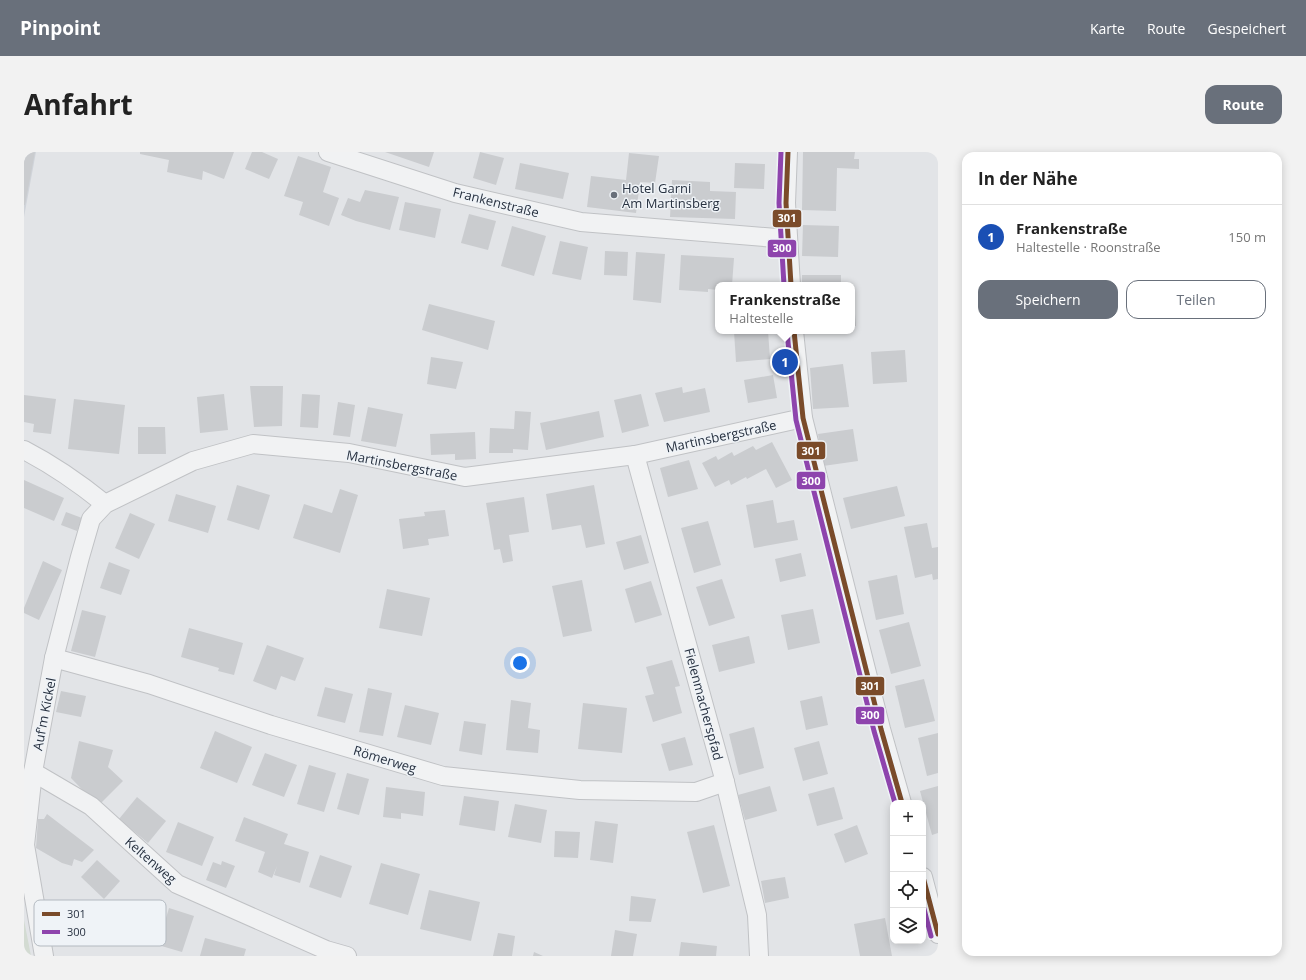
<!DOCTYPE html>
<html lang="de">
<head>
<meta charset="utf-8">
<style>
	body { margin:0; font-family:"Open Sans",sans-serif; background:#f2f2f2; color:#222 }
	.controls { position:absolute; right:12px; bottom:12px; display:grid; overflow:hidden; border-radius:8px; box-shadow:0 2px 10px #0003 }
	.controls button { width:36px; height:36px; display:grid; place-items:center; padding:0; border:0; border-bottom:1px solid #e0e0e0; background:#fff; color:#222; font:20px sans-serif }
	.you { position:absolute; left:496px; top:511px; width:14px; height:14px; margin:-10px; border:3px solid #fff; border-radius:50%; background:#1a73e8; box-shadow:0 0 0 6px #1a73e833 }
	.badge { display:grid; place-items:center; width:26px; height:26px; border-radius:50%; background:#69707b; color:#fff; font-size:13px; font-weight:700 }
	.pin { position:absolute; translate:-50% -50%; border:2px solid #fff; box-shadow:0 1px 4px #0006 }
	.popup { position:absolute; left:691px; top:130px; width:140px; height:52px; box-sizing:border-box; display:grid; place-content:center; border-radius:8px; background:#fff; filter:drop-shadow(0 1px 3px #0005); font-size:13px; white-space:nowrap; color:#767676 }
	.popup b { font-size:15px; color:#222 }
	.popup::after { content:''; position:absolute; left:50%; top:100%; margin-left:-8px; border:8px solid transparent; border-top-color:#fff }
	.list { margin:0; padding:0; list-style:none }
	h2 { display:flex; justify-content:space-between; align-items:center; height:52px; margin:0; padding:0 16px; font-size:17px }
	h2 small { font-size:13px; font-weight:400; color:#767676 }
	.list li { display:grid; grid-template-columns:26px 1fr auto; gap:12px; align-items:center; box-sizing:border-box; height:64px; padding:0 16px; border-top:1px solid #e0e0e0 }
	.list b { display:block; font-size:15px; white-space:nowrap }
	.list p { margin:0; font-size:13px; white-space:nowrap; color:#767676 }
	.list em { font-size:13px; font-style:normal; color:#767676 }
	.actions { display:flex; gap:8px; padding:12px 16px }
	.actions a { flex:1; padding:9px 0; border:1px solid #69707b; border-radius:12px; text-align:center; font-size:14px; color:#69707b }
	.actions .main { background:#69707b; color:#fff }
	.icon { flex:none; width:22px; height:22px; fill:none; stroke:currentColor; stroke-width:2; stroke-linecap:round; stroke-linejoin:round }
	.map { position:relative; flex:none; width:914px; height:804px; overflow:hidden; border-radius:12px }
	header { display:flex; align-items:center; gap:24px; box-sizing:border-box; height:56px; padding:0 20px; background:#69707b; color:#fff }
	header strong { font-size:19px }
	nav { display:flex; gap:22px; margin-inline-start:auto; font-size:14px }
	.intro { display:flex; align-items:center; justify-content:space-between; box-sizing:border-box; height:96px; padding:0 24px }
	h1 { margin:0; font-size:28px }
	.button { padding:10px 18px; border-radius:12px; background:#69707b; color:#fff; font-size:14px; font-weight:700 }
	main { display:flex; gap:24px; padding:0 24px }
	aside { flex:1; background:#fff; border-radius:12px; box-shadow:0 2px 10px #0003 }
	.map>svg:first-child { display:block }
	.built { fill:#d0d4da }
	.green { fill:#d3dbd2 }
	.building { fill:#cacccf }
	.lines { fill:none; stroke-linecap:round; stroke-linejoin:round }
	.street-casing { stroke:#c0c2c5; stroke-width:20 }
	.street { stroke:#f1f2f3; stroke-width:18 }
	.bus-1-casing { stroke:#eff3f7; stroke-width:8 }
	.bus-2-casing { stroke:#eff3f7; stroke-width:8 }
	.bus-1 { stroke:#7a4b2a; stroke-width:5 }
	.bus-2 { stroke:#8e44ad; stroke-width:5 }
	.poi-dot { fill:#69707b; stroke:#eff3f7; stroke-width:1.5 }
	.labels { text-anchor:middle; stroke-width:3; stroke-linejoin:round; paint-order:stroke }
	.poi-label { font-size:13px; fill:#283241; stroke:#eff3f7; text-anchor:start }
	.street-label { font-size:13px; fill:#283241; stroke:#eff3f7 }
	.key { fill:#eff3f7; stroke:#b3b9c0; stroke-width:1 }
	.key-label { font-size:11px; fill:#283241 }
	.line-badge { stroke:#eff3f7; stroke-width:1.5 }
	.badge-label { font-size:11px; text-anchor:middle; font-weight:bold; fill:#fff }
</style>
</head>
<body>
<header>
<strong>Pinpoint</strong>
<nav><a>Karte</a><a>Route</a><a>Gespeichert</a></nav>
</header>
<div class="intro"><h1>Anfahrt</h1><a class="button">Route</a></div>
<main>
<div class="map">
<svg width="914" height="804" viewBox="0 0 914 804">
	<rect width="100%" height="100%" fill="#e2e4e7"/>
	<!-- built -->
	<polygon class="built" points="0,0 12,0 0,65"/>
	<!-- green -->
	<polygon class="green" points="0,768 7,804 0,804"/>
	<!-- building -->
	<g class="building">
		<polygon points="0,0 11,0 1,53 0,53"/>
		<polygon points="116,0 210,0 200,27 179,19 178,28 143,20 145,8 116,2"/>
		<polygon points="228,0 238,0 254,7 245,27 221,17"/>
		<polygon points="361,0 410,0 405,15"/>
		<polygon points="456,0 480,6 472,33 449,26"/>
		<polygon points="779,0 831,0 830,7 835,7 835,17 813,16 812,59 778,58"/>
		<polygon points="605,1 635,4 631,31 616,30 612,61 563,55 567,24 602,28"/>
		<polygon points="274,4 307,15 299,40 315,46 305,74 275,63 279,50 260,44"/>
		<polygon points="496,11 545,21 539,47 491,37"/>
		<polygon points="711,11 741,12 740,37 710,36"/>
		<polygon points="648,28 686,30 686,39 712,40 711,67 646,65"/>
		<polygon points="341,38 375,45 366,78 332,69 317,63 324,46 336,50"/>
		<polygon points="381,50 417,57 411,86 375,78"/>
		<polygon points="445,62 472,69 464,98 437,91"/>
		<polygon points="779,73 815,74 814,105 778,104"/>
		<polygon points="488,74 522,84 510,124 477,114"/>
		<polygon points="536,89 564,95 557,128 528,122"/>
		<polygon points="581,99 604,100 603,124 580,123"/>
		<polygon points="612,100 641,102 637,151 609,148"/>
		<polygon points="657,103 710,106 708,133 694,133 694,138 684,137 684,140 655,138"/>
		<rect x="778" y="123" width="39" height="10"/>
		<polygon points="828,150 830,150 832,174 828,174"/>
		<polygon points="405,152 471,169 464,198 398,178"/>
		<polygon points="710,179 744,179 746,207 712,210"/>
		<polygon points="881,198 883,230 849,232 847,200"/>
		<polygon points="407,205 439,210 432,237 403,232"/>
		<polygon points="819,212 825,255 789,257 786,216"/>
		<polygon points="749,223 753,246 724,251 720,228"/>
		<polygon points="226,234 259,234 258,274 230,275"/>
		<polygon points="658,235 659,241 681,236 686,260 640,270 631,241"/>
		<polygon points="200,242 204,278 176,281 173,245"/>
		<polygon points="278,242 296,243 294,276 276,275"/>
		<polygon points="617,242 625,274 598,281 590,248"/>
		<polygon points="0,243 32,247 27,282 9,280 10,272 0,270"/>
		<polygon points="50,247 101,253 95,302 44,297"/>
		<polygon points="314,250 331,253 326,285 309,283"/>
		<polygon points="344,255 379,262 372,295 337,289"/>
		<polygon points="491,259 507,260 504,298 489,297 489,301 465,301 466,276 490,277"/>
		<polygon points="575,259 580,285 522,298 516,271"/>
		<polygon points="114,275 141,275 142,302 114,302"/>
		<polygon points="829,277 834,309 799,314 794,282"/>
		<polygon points="451,280 452,307 431,308 431,302 407,303 406,282"/>
		<polygon points="748,290 768,328 752,336 742,317 723,327 722,325 707,333 705,328 691,335 678,311 692,304 694,308 708,300 710,304 729,294 732,298"/>
		<polygon points="665,308 674,337 644,345 636,316"/>
		<polygon points="0,328 40,346 30,369 0,356"/>
		<polygon points="213,333 246,343 235,378 203,368"/>
		<polygon points="570,333 581,392 562,396 557,373 528,378 522,342"/>
		<polygon points="873,334 881,364 827,377 819,346"/>
		<polygon points="316,337 334,343 316,401 269,386 280,352 308,361"/>
		<polygon points="152,342 192,354 184,381 144,369"/>
		<polygon points="500,345 505,380 485,383 489,409 479,411 476,397 470,398 462,351"/>
		<polygon points="749,348 753,371 770,368 774,388 730,396 722,353"/>
		<polygon points="421,358 425,384 404,387 405,393 379,397 375,367 401,364 400,360"/>
		<polygon points="42,360 58,366 53,379 37,373"/>
		<polygon points="106,361 131,372 115,407 91,396"/>
		<polygon points="684,369 697,413 670,421 657,376"/>
		<polygon points="903,371 908,396 914,395 914,427 909,428 908,422 891,426 880,375"/>
		<polygon points="617,383 625,411 600,418 592,390"/>
		<polygon points="777,401 782,424 756,430 751,407"/>
		<polygon points="19,409 38,418 15,468 0,461 0,456"/>
		<polygon points="85,410 106,418 97,443 76,436"/>
		<polygon points="873,423 880,462 852,468 844,429"/>
		<polygon points="698,427 711,466 685,474 672,435"/>
		<polygon points="558,428 568,479 539,485 528,434"/>
		<polygon points="627,429 638,463 611,471 601,437"/>
		<polygon points="363,437 406,446 398,484 355,476"/>
		<polygon points="789,457 796,491 764,498 757,463"/>
		<polygon points="58,458 82,464 71,505 47,499"/>
		<polygon points="885,470 897,514 867,522 855,478"/>
		<polygon points="165,476 219,491 210,523 194,519 195,516 157,505"/>
		<polygon points="725,484 731,511 695,520 688,493"/>
		<polygon points="243,493 280,506 271,529 257,524 252,538 229,529"/>
		<polygon points="648,508 656,534 651,535 658,561 629,570 621,544 630,542 622,515"/>
		<polygon points="900,527 911,569 881,576 871,534"/>
		<polygon points="301,535 329,542 321,571 293,564"/>
		<polygon points="344,536 368,541 359,584 335,580"/>
		<polygon points="37,539 62,544 57,565 32,560"/>
		<polygon points="798,544 804,573 782,578 776,549"/>
		<polygon points="487,548 507,551 504,576 516,578 514,601 482,598"/>
		<polygon points="559,551 603,556 598,601 554,597"/>
		<polygon points="381,553 415,561 407,593 373,585"/>
		<polygon points="440,569 462,572 458,603 435,599"/>
		<polygon points="730,575 740,616 715,623 705,582"/>
		<polygon points="191,579 228,595 213,631 176,616"/>
		<polygon points="914,581 914,621 903,624 894,586"/>
		<polygon points="661,585 669,613 645,619 637,592"/>
		<polygon points="55,589 89,598 84,615 99,629 74,654 47,626"/>
		<polygon points="795,589 804,622 779,629 770,596"/>
		<polygon points="241,601 273,613 260,645 228,633"/>
		<polygon points="285,613 312,621 300,660 273,652"/>
		<polygon points="323,621 345,627 335,663 313,657"/>
		<polygon points="746,634 753,659 721,668 714,643"/>
		<polygon points="914,634 914,681 908,683 896,639"/>
		<polygon points="362,635 401,640 399,664 377,661 377,667 359,665"/>
		<polygon points="810,635 819,667 793,674 784,642"/>
		<polygon points="440,644 475,649 471,679 435,673"/>
		<polygon points="113,645 142,669 124,691 95,667"/>
		<polygon points="491,652 523,658 517,691 484,685"/>
		<polygon points="23,662 70,698 58,710 50,707 48,714 38,711 12,696 14,667 20,667"/>
		<polygon points="220,665 264,682 260,692 285,700 276,731 250,723 253,714 248,726 234,720 241,700 211,689"/>
		<polygon points="571,669 594,672 589,711 566,708"/>
		<polygon points="154,670 190,685 178,714 142,700"/>
		<polygon points="690,673 706,734 679,741 663,680"/>
		<polygon points="833,673 844,702 821,711 810,682"/>
		<polygon points="531,679 556,680 554,706 530,705"/>
		<polygon points="296,703 328,714 317,746 285,735"/>
		<polygon points="73,708 96,729 80,747 57,725"/>
		<polygon points="198,709 211,714 202,736 182,728 189,710 197,713"/>
		<polygon points="357,711 396,722 384,763 345,752"/>
		<polygon points="761,725 765,746 741,751 737,729"/>
		<polygon points="405,738 456,750 447,789 396,777"/>
		<polygon points="607,744 632,747 627,770 605,769"/>
		<polygon points="145,756 170,764 158,800 134,793"/>
		<polygon points="861,766 868,804 836,804 830,772"/>
		<polygon points="591,778 613,782 609,804 587,804"/>
		<polygon points="474,781 491,784 488,804 469,804"/>
		<polygon points="181,786 222,797 220,804 176,804"/>
		<polygon points="657,790 693,794 692,804 655,804"/>
		<polygon points="510,800 519,804 509,804"/>
	</g>
	<g class="lines">
		<!-- street casing -->
		<g class="street-casing">
			<g id="street">
				<polyline points="304,0 431,41 557,70 764,87"/>
				<polyline points="764,0 762,51 767,133"/>
				<polyline points="770,179 779,266 857,577 878,651"/>
				<path d="M0,298C29,313 55,331 81,352"/>
				<polyline points="611,303 701,630 733,763 735,804"/>
				<polyline points="30,506 125,532 247,573 419,624 556,638 672,640 701,630"/>
				<polyline points="9,620 67,654 153,732 302,798 323,804"/>
				<polyline points="899,725 914,782"/>
				<polyline points="20,804 1,693 9,620 30,506 56,405 67,367 81,352 169,309 229,292 325,301 441,325 611,303 779,266"/>
			</g>
		</g>
		<!-- street -->
		<use href="#street" class="street"/>
		<!-- bus-1 casing -->
		<g class="bus-1-casing">
			<g id="bus-1">
				<polyline points="764,0 762,51 767,133"/>
				<polyline points="770,179 779,266 857,577 878,651"/>
				<polyline points="899,725 914,782"/>
			</g>
		</g>
		<!-- bus-2 casing -->
		<g class="bus-2-casing">
			<g id="bus-2">
				<polyline points="757,0 755,51 760,133"/>
				<polyline points="763,180 772,268 850,579 871,651"/>
				<polyline points="899,753 907,784"/>
			</g>
		</g>
		<!-- bus-1 -->
		<use href="#bus-1" class="bus-1"/>
		<!-- bus-2 -->
		<use href="#bus-2" class="bus-2"/>
	</g>
	<!-- markers -->
	<circle class="poi-dot" cx="590" cy="43" r="4"/>
	<g class="labels">
		<!-- poi labels -->
		<g class="poi-label">
			<text x="598" y="41">Hotel Garni<tspan x="598" dy="15">Am Martinsberg</tspan></text>
		</g>
		<!-- street labels -->
		<g class="street-label">
			<text transform="translate(472 50) rotate(14)" y="5">Frankenstraße</text>
			<text transform="translate(697 284) rotate(-12)" y="5">Martinsbergstraße</text>
			<text transform="translate(378 313) rotate(11)" y="5">Martinsbergstraße</text>
			<text transform="translate(680 552) rotate(75)" y="5">Fielenmacherspfad</text>
			<text transform="translate(20 562) rotate(-79)" y="5">Auf'm Kickel</text>
			<text transform="translate(361 607) rotate(17)" y="5">Römerweg</text>
			<text transform="translate(127 708) rotate(41)" y="5">Keltenweg</text>
		</g>
	</g>
	<!-- legend -->
	<rect x="10" y="748" width="132" height="46" rx="6" class="key"/>
	<rect x="18" y="760" width="18" height="4" fill="#7a4b2a"/>
	<rect x="18" y="778" width="18" height="4" fill="#8e44ad"/>
	<g class="key-label">
		<text x="43" y="766">301</text>
		<text x="43" y="784">300</text>
	</g>
	<g class="line-badge">
		<rect x="748" y="57" width="30" height="19" rx="4" fill="#7a4b2a"/>
		<rect x="743" y="87" width="30" height="19" rx="4" fill="#8e44ad"/>
		<rect x="772" y="289" width="30" height="19" rx="4" fill="#7a4b2a"/>
		<rect x="772" y="319" width="30" height="19" rx="4" fill="#8e44ad"/>
		<rect x="831" y="524" width="30" height="20" rx="4" fill="#7a4b2a"/>
		<rect x="831" y="554" width="30" height="19" rx="4" fill="#8e44ad"/>
	</g>
	<g class="badge-label">
		<text x="763" y="70">301</text>
		<text x="758" y="100">300</text>
		<text x="787" y="303">301</text>
		<text x="787" y="333">300</text>
		<text x="846" y="538">301</text>
		<text x="846" y="567">300</text>
	</g>
</svg>
<div class="controls">
<button>+</button>
<button>−</button>
<button><svg class="icon" aria-label="locate" viewBox="0 0 24 24"><circle cx="12" cy="12" r="6"/><path d="M12 2v4M12 18v4M2 12h4M18 12h4"/></svg></button>
<button><svg class="icon" aria-label="layers" viewBox="0 0 24 24"><path d="M12 4l9 5-9 5-9-5zM3 14l9 5 9-5"/></svg></button>
</div>
<div class="you"></div>
<div class="pin badge" style="left:761px;top:210px;background:#1a4fb4">1</div>
<div class="popup"><b>Frankenstraße</b>Haltestelle</div>
</div>
<aside>
<h2>In der Nähe<small></small></h2>
<ul class="list">
<li><span class="badge" style="background:#1a4fb4">1</span><div><b>Frankenstraße</b><p>Haltestelle · Roonstraße</p></div><em>150 m</em></li>
</ul>
<div class="actions"><a class="main">Speichern</a><a>Teilen</a></div>
</aside>
</main>
</body>
</html>
